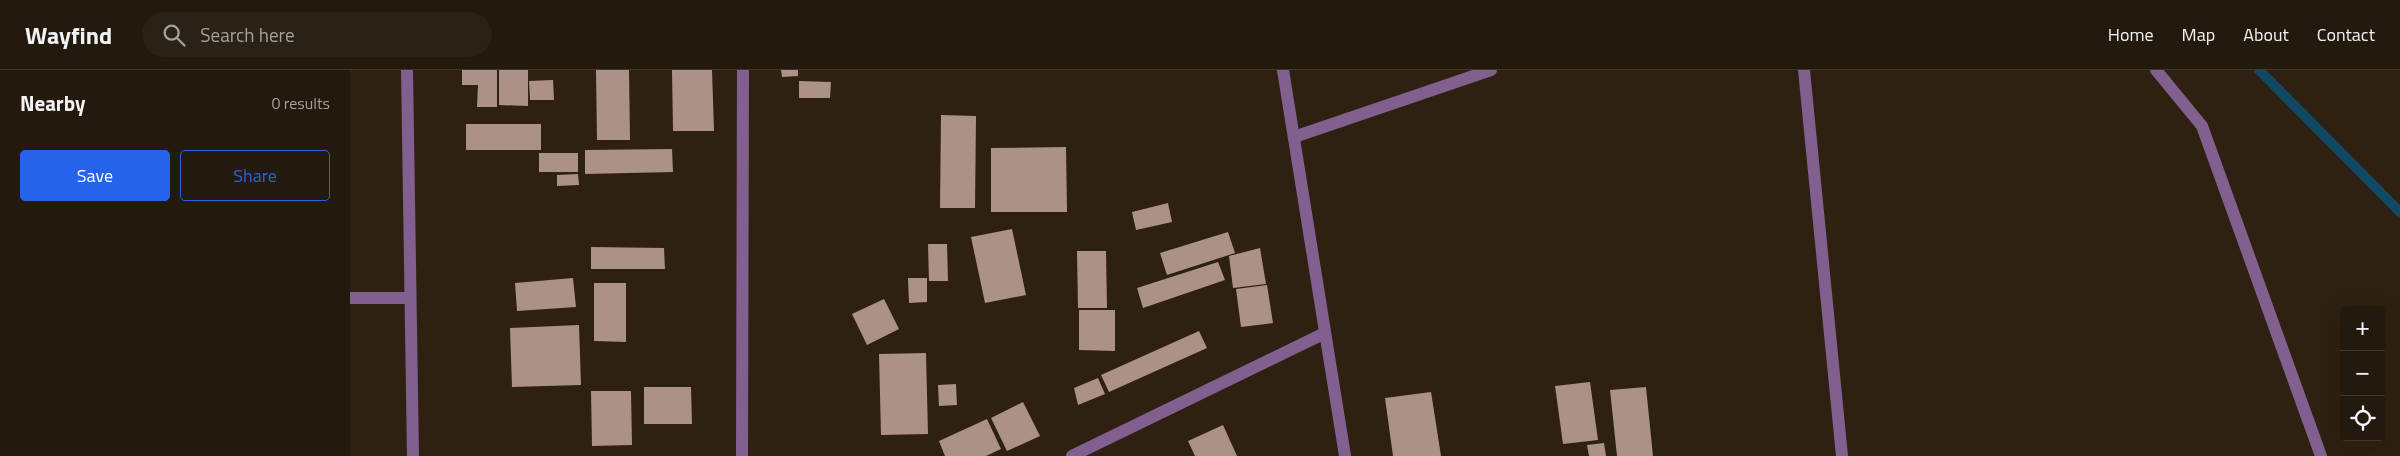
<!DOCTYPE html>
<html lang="en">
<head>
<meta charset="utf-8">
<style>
	body { margin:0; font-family:"Titillium Web",sans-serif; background:#2b2216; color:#f1f3f6 }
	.controls { position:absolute; right:15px; bottom:15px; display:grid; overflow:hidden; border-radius:5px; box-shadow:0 5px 20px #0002 }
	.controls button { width:45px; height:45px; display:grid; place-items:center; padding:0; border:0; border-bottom:1px solid #40382e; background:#23190d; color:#f1f3f6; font:25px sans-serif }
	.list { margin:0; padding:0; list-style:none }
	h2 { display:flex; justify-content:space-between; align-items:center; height:65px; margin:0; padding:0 20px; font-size:21px }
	h2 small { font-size:16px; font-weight:400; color:#a3a09d }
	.actions { display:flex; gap:10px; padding:15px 20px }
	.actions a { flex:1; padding:11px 0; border:1px solid #2563eb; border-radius:5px; text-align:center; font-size:18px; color:#2563eb }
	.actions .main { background:#2563eb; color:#fff }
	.icon { flex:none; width:28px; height:28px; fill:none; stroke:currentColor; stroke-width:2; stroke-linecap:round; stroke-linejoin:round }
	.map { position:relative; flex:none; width:2050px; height:386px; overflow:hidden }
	header { display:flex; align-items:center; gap:30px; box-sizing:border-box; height:70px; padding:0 25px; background:#23190d; border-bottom:1px solid #40382e }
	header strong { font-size:24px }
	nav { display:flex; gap:28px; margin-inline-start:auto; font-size:18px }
	.search { width:350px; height:45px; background:#2b2216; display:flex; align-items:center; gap:12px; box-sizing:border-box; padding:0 18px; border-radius:28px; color:#a3a09d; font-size:19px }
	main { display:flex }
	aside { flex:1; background:#23190d }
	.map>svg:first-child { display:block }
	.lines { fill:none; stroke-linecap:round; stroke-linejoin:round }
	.stream { stroke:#114864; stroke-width:10 }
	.building { fill:#ab9187 }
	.minor { stroke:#81608f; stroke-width:12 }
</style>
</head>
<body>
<header>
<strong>Wayfind</strong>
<div class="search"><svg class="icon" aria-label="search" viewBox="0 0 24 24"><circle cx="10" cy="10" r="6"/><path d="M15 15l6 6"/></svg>Search here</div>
<nav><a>Home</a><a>Map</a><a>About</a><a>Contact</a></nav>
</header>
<main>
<aside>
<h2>Nearby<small>0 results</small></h2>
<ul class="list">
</ul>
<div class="actions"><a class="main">Save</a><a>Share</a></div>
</aside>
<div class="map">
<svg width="2050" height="386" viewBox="0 0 2050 386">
	<rect width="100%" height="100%" fill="#2f2111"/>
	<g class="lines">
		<!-- stream -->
		<polyline class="stream" points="1909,0 2050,142"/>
	</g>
	<!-- building -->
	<g class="building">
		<polygon points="112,0 147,0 147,37 127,37 128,15 112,15"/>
		<polygon points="149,0 178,0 178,36 149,35"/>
		<polygon points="246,0 279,0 280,70 247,70"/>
		<polygon points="322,0 362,0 364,61 323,61"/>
		<polygon points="431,0 448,0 448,6 432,7"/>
		<polygon points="203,10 204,30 180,30 179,11"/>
		<polygon points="449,11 481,12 480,28 449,28"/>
		<polygon points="591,45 626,46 625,138 590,138"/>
		<rect x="116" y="54" width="75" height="26"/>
		<polygon points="716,77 717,142 641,142 641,78"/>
		<polygon points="322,79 323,102 235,104 235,80"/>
		<rect x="189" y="83" width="39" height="19"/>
		<polygon points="228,104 229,115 207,116 207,105"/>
		<polygon points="818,133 822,152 786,160 782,142"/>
		<polygon points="662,159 676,225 635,233 621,167"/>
		<polygon points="878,162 885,183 817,205 810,183"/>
		<polygon points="578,174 597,174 598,211 579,211"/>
		<polygon points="241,177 314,178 315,199 241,199"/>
		<polygon points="910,178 916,214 883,218 879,186"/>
		<polygon points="727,181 756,181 757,238 728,238"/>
		<polygon points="868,192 875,210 793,238 787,218"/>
		<polygon points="223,208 226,237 167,241 165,213"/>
		<polygon points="558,208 577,208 577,232 559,233"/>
		<polygon points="244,213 276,213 276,272 244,271"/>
		<polygon points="917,215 923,253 891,257 886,219"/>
		<polygon points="534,229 549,259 517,275 502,244"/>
		<polygon points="729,240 765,240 765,281 729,280"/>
		<polygon points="229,255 231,315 162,317 160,258"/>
		<polygon points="849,261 857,278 759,322 751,305"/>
		<polygon points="576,283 578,364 531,365 529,284"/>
		<polygon points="748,308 755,324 728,335 724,318"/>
		<polygon points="1240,312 1248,370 1213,374 1205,316"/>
		<polygon points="606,314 607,335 589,336 588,315"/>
		<polygon points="294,317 341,317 342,354 294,354"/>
		<polygon points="1296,317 1303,386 1267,386 1260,320"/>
		<polygon points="241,321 281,321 282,375 242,376"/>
		<polygon points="1081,322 1091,386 1043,386 1035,328"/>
		<polygon points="673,332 690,366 657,381 641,348"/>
		<polygon points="637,349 651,379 636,386 595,386 589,371"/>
		<polygon points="873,355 887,386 845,386 838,371"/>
		<polygon points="1254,373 1256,386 1239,386 1237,375"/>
	</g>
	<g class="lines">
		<!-- minor -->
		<g class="minor">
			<polyline points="57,0 63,386"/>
			<polyline points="933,0 995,386"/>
			<polyline points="1454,0 1492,386"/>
			<polyline points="1806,0 1852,56 1971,386"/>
			<polyline points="944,67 1141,0"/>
			<polyline points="0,228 60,228"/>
			<polyline points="392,386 393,0"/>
			<polyline points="722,386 975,263"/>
		</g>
	</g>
</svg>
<div class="controls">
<button>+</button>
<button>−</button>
<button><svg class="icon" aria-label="locate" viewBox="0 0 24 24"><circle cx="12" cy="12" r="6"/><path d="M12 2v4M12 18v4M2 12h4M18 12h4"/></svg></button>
</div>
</div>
</main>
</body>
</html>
